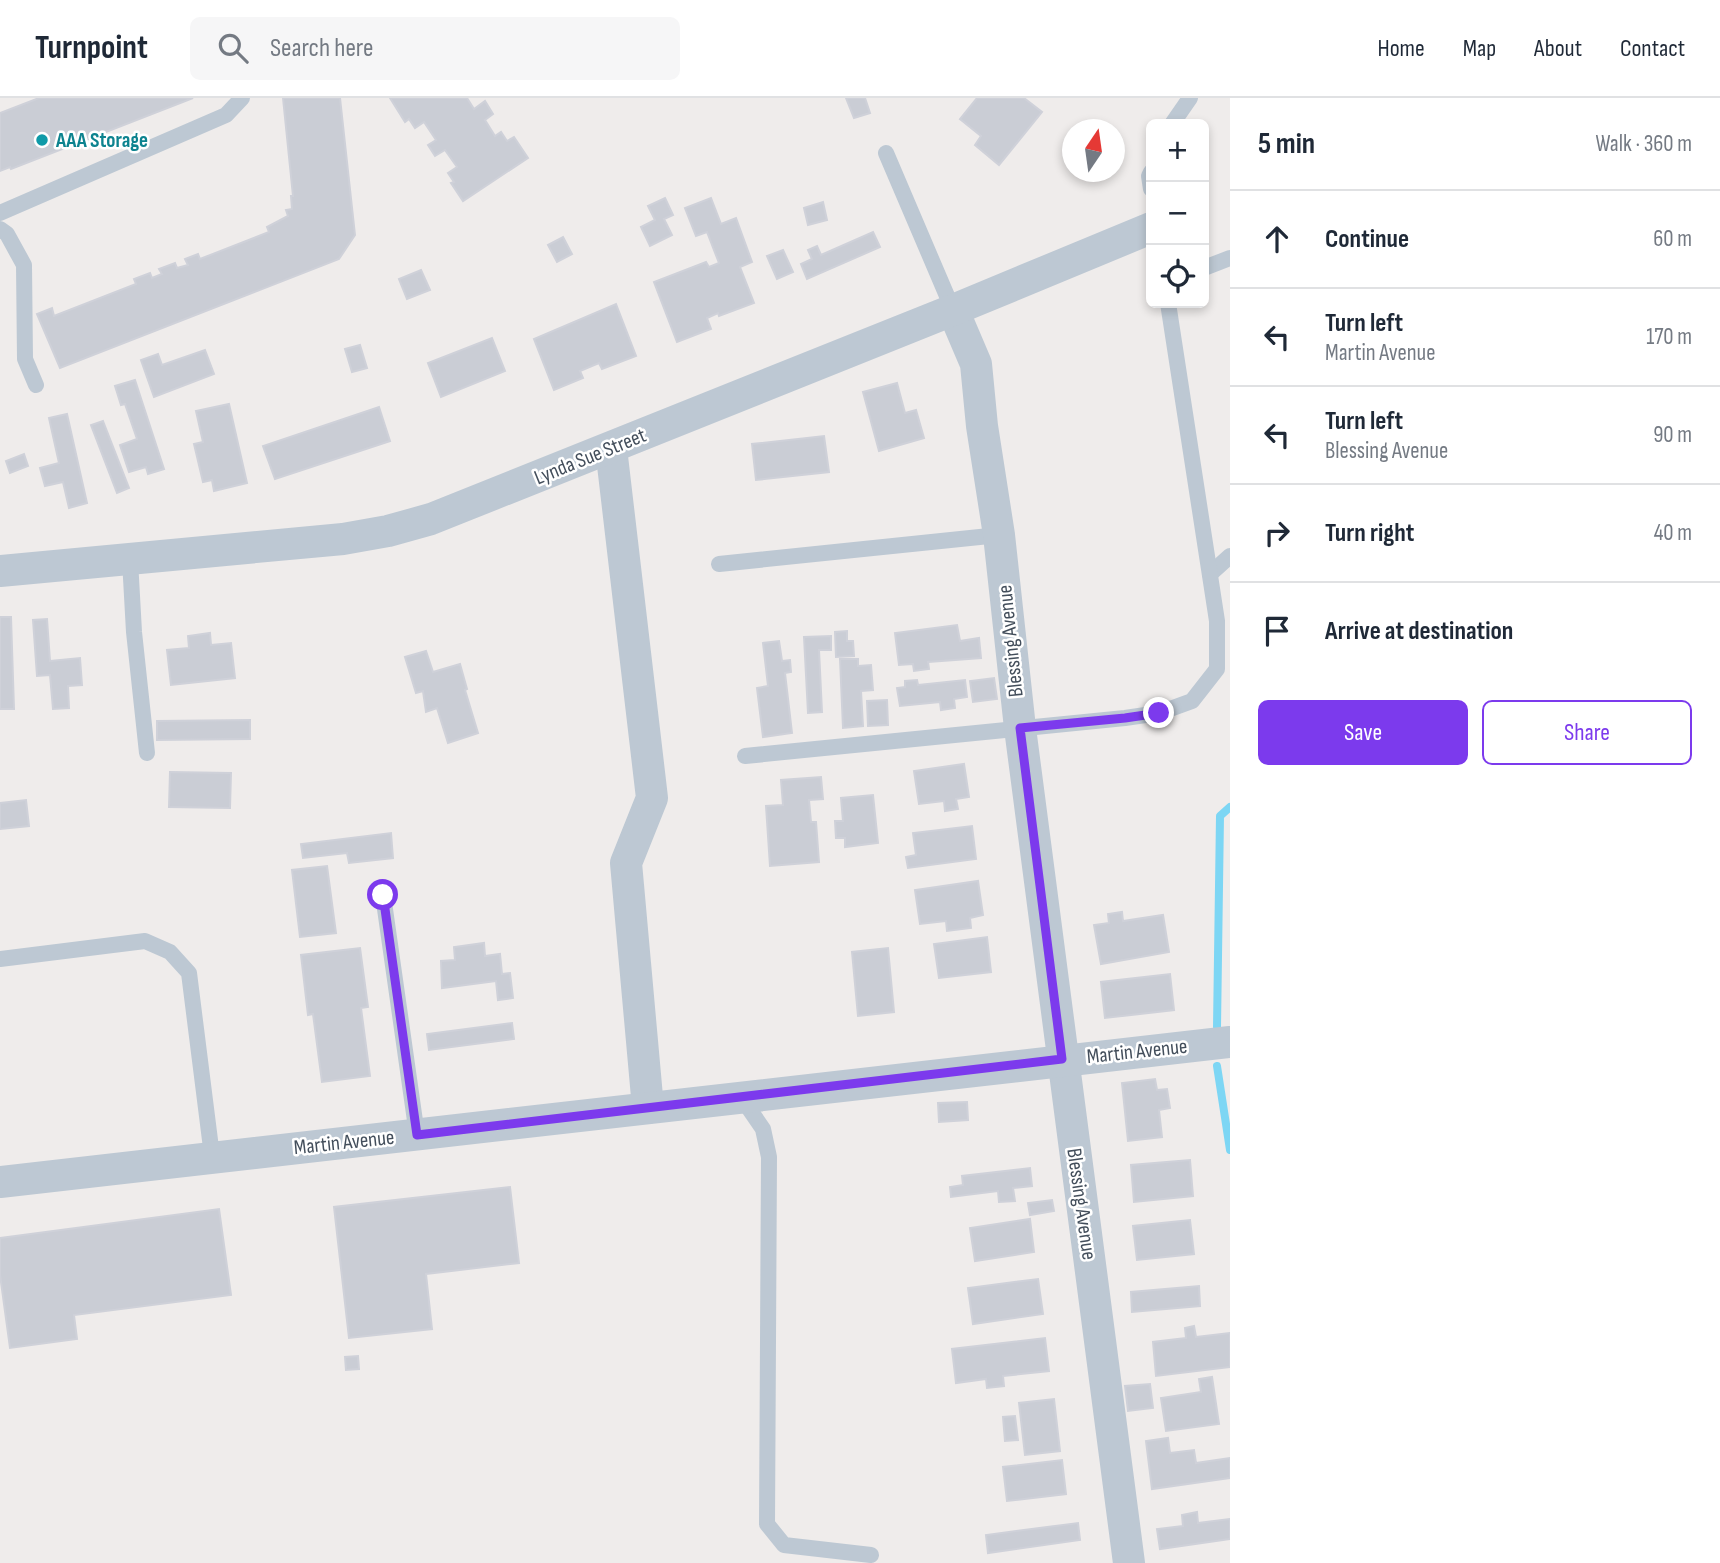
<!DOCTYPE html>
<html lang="en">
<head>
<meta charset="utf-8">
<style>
	body { margin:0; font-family:"Sofia Sans Condensed",sans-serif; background:#f6f6f7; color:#1f2937 }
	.controls { position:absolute; right:21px; top:21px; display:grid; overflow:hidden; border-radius:10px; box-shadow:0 4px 10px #0003 }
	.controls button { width:63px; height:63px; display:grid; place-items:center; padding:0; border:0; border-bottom:2px solid #e0e1e3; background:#fff; color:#1f2937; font:35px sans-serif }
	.compass { position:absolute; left:1062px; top:21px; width:63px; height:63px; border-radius:50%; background:#fff; box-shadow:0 4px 10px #0003; rotate:13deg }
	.stop { position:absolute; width:21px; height:21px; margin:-16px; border:5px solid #7c3aed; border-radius:50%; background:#fff }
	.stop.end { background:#7c3aed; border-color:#fff; box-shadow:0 2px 7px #0008 }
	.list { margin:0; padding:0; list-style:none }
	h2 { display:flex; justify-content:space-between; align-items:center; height:91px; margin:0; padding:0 28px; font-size:30px }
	h2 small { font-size:23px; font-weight:400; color:#747a83 }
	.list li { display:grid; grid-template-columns:46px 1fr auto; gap:21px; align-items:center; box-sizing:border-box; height:98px; padding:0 28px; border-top:2px solid #e0e1e3 }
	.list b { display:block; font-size:26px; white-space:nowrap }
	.list p { margin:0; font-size:23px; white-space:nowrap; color:#747a83 }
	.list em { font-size:23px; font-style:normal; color:#747a83 }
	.actions { display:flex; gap:14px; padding:21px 28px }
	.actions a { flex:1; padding:16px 0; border:2px solid #7c3aed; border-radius:10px; text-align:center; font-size:24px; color:#7c3aed }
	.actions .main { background:#7c3aed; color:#fff }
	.icon { flex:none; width:38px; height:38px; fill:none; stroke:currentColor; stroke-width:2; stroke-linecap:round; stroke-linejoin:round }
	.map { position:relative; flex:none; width:1230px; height:1465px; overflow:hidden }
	header { display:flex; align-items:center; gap:42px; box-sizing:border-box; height:98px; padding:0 35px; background:#fff; border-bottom:2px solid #e0e1e3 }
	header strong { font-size:33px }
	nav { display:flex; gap:38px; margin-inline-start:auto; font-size:24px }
	.search { width:490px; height:63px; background:#f6f6f7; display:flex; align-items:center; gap:18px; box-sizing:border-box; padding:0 24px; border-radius:10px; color:#747a83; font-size:26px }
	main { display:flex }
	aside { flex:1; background:#fff }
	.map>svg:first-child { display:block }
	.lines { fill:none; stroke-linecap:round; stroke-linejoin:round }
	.stream { stroke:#7dd6f4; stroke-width:8 }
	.building { fill:#cacdd5; stroke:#cfd1d9; stroke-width:2 }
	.lane { stroke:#bdc8d3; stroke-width:16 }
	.street { stroke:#bdc8d3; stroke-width:32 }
	.route { stroke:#7c3aed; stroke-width:9 }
	.culture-dot { fill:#0f9aa8; stroke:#fff; stroke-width:2.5 }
	.labels { text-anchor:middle; stroke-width:5; stroke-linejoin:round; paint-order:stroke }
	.culture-label { font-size:21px; font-weight:bold; fill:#0d838f; stroke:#fff; text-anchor:start }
	.street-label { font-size:21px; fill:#434e5b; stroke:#fff }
</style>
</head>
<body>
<header>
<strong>Turnpoint</strong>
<div class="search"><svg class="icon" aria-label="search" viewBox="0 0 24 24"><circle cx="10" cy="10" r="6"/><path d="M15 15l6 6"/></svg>Search here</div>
<nav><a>Home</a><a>Map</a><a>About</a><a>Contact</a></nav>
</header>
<main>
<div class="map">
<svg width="1230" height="1465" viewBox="0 0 1230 1465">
	<rect width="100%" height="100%" fill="#efeceb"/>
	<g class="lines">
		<!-- stream -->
		<g class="stream">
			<polyline points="1217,929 1220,718 1230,709"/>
			<polyline points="1217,968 1230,1052"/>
		</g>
	</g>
	<!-- building -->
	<g class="building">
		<polygon points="39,0 193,0 11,71 10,69 0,73 0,15"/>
		<polygon points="283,0 340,0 355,137 339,161 60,270 37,216 52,210 54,218 136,186 134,181 150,175 152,180 162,176 159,171 175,165 177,170 188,167 185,161 198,156 200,161 269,134 267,129 288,118 286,112 292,111 291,98 293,98"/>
		<polygon points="390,0 467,0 474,11 485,3 493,16 485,22 495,38 501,34 507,43 514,39 528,60 463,103 451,85 454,84 448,75 457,69 445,52 435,58 428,47 436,42 424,24 415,30 409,21 405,24"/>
		<polygon points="846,0 865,0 870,15 854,20"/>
		<polygon points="977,0 1024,0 1042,14 999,67 975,47 981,38 960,21"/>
		<polygon points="665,100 673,117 664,121 672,137 650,148 641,129 655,122 648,108"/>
		<polygon points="711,100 721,126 736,120 752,164 740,169 754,205 719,218 718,215 707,220 711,231 677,244 654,184 706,164 709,169 719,165 707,134 696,138 685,110"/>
		<polygon points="823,104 827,122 808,127 804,110"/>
		<polygon points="873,134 880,149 807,181 801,166 812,161 808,152 817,148 821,157"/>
		<polygon points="563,139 572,156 557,164 548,147"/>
		<polygon points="783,152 793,174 777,181 767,158"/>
		<polygon points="421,172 430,192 407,201 399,181"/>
		<polygon points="616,206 636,258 602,271 599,265 580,273 583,280 554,292 534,241"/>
		<polygon points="492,240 505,273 441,299 428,265"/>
		<polygon points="360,247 367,270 352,274 345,251"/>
		<polygon points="205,252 214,276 154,299 141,262 158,256 162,267"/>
		<polygon points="135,282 164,371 148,376 146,369 129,374 120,347 137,341 125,306 121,307 115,288"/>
		<polygon points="897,285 905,315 916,312 924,340 879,353 863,294"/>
		<polygon points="229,306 247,385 214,393 212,382 203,384 194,346 203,344 196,313"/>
		<polygon points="379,309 390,343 275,381 263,348"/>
		<polygon points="67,316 87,405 69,410 63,384 45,388 40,370 59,365 49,320"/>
		<polygon points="103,323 129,390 117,395 91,327"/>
		<polygon points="824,338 829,374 756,382 752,346"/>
		<polygon points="24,356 28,368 10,375 6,363"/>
		<polygon points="0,519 11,519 14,611 0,611"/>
		<polygon points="47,521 50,563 80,560 82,587 68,588 69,610 53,611 50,577 37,578 33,522"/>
		<polygon points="957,527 960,543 979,540 981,560 928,564 929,571 914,573 913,566 899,567 895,535"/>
		<polygon points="847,533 847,543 853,543 854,558 836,559 835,534"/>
		<polygon points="210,535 211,547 231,545 235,580 171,587 167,552 189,550 188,538"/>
		<polygon points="831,538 831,552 819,552 822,614 808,615 804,539"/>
		<polygon points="779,543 782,563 790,562 791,574 785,575 792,635 763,639 757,590 768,588 763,545"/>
		<polygon points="426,553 433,574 460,566 467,591 465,592 478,635 448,645 437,610 426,614 423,593 416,595 405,559"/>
		<polygon points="840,561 858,561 858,568 871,567 873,592 861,593 863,628 843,630"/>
		<polygon points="994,580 997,601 973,604 970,583"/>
		<polygon points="917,582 918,587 965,582 967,599 954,601 955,610 941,612 940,604 900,608 897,590 905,589 905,583"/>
		<polygon points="887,602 888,627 868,628 867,603"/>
		<polygon points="250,622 250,641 157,642 157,623"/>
		<polygon points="964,666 969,699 956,701 958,711 945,713 944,703 919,706 914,673"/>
		<polygon points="170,674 231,675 230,710 169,709"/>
		<polygon points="821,679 823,701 809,702 811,724 816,724 819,764 770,768 766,708 783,707 781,682"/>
		<polygon points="873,697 878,745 845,749 845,740 836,740 835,723 843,723 841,700"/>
		<polygon points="26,702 29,728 0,731 0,705"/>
		<polygon points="972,728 976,761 908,770 906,759 916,757 913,735"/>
		<polygon points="391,735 393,760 349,765 347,755 303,760 301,746"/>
		<polygon points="327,768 336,835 300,839 292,772"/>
		<polygon points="978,783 983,817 970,820 971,830 947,833 946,823 920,826 915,792"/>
		<polygon points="1122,814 1123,823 1163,817 1169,854 1101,866 1094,827 1109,825 1108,816"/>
		<polygon points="987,839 991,874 939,880 934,846"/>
		<polygon points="484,845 485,858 500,856 502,876 510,875 513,900 498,902 496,883 442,890 441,863 455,862 454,849"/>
		<polygon points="360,850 368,909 361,910 370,978 322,984 313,916 308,917 301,857"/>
		<polygon points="888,850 894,914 858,918 852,854"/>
		<polygon points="1170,876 1174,912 1105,920 1101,884"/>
		<polygon points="512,925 514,941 429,952 427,936"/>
		<polygon points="1155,981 1157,992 1167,991 1170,1010 1159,1012 1162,1039 1128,1043 1122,985"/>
		<polygon points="967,1004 968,1022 939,1024 938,1005"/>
		<polygon points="1190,1062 1193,1098 1134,1104 1131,1067"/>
		<polygon points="1030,1070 1032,1088 1013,1090 1015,1103 999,1104 998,1093 951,1099 950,1089 963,1087 962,1078"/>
		<polygon points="510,1089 519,1165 426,1176 432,1231 349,1240 334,1109"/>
		<polygon points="1052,1102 1054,1113 1030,1117 1028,1105"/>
		<polygon points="219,1111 231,1197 74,1217 77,1241 10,1250 0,1177 0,1140"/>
		<polygon points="1030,1121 1034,1154 975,1163 970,1130"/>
		<polygon points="1190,1122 1194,1156 1137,1162 1133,1128"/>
		<polygon points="1038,1181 1043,1216 973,1226 968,1190"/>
		<polygon points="1199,1188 1200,1208 1132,1214 1131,1194"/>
		<polygon points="1194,1228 1196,1239 1230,1235 1230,1269 1156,1278 1153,1244 1186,1240 1185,1230"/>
		<polygon points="1045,1240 1049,1273 1003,1278 1004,1288 987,1290 986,1281 956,1285 952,1251"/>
		<polygon points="358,1258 359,1271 346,1272 345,1259"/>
		<polygon points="1212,1279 1219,1326 1166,1333 1161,1300 1201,1294 1199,1281"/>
		<polygon points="1150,1286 1153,1310 1128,1313 1125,1288"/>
		<polygon points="1054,1301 1060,1353 1025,1357 1019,1305"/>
		<polygon points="1015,1318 1018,1342 1005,1343 1003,1319"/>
		<polygon points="1168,1340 1170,1355 1194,1352 1196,1365 1230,1360 1230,1380 1152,1391 1146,1343"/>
		<polygon points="1062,1362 1066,1396 1007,1403 1003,1369"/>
		<polygon points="1197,1414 1198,1425 1230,1421 1230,1441 1160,1451 1157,1431 1183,1428 1182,1417"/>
		<polygon points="1078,1425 1080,1442 988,1455 986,1437"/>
	</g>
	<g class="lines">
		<!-- lane -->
		<g class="lane">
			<polyline points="1172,26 1190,0"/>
			<polyline points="886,55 953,212"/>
			<polyline points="1151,74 1149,78 1151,91"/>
			<polyline points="0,115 226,17 242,0"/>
			<polyline points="0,131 7,136 24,167 25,261 36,287"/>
			<polyline points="1204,170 1230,160"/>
			<polyline points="130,462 134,534 147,655"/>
			<polyline points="719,466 999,437"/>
			<polyline points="1210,476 1230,458"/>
			<polyline points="745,658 1125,620 1159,615 1192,603 1217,571 1217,523 1168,205"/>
			<polyline points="383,797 417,1037"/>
			<polyline points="0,861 145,843 170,854 189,875 212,1058"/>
			<polyline points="741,999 763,1031 769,1059 767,1426 784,1447 871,1457"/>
		</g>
		<!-- street -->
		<g class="street">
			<polyline points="953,212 976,266 982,328 999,437 1020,630 1129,1465"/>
			<polyline points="611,350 652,700 626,765 648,1010"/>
			<polyline points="0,473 343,441 388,433 431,421 953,212 1151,130"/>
			<polyline points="0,1084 1230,944"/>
		</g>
	</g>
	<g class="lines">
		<!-- route -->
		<polyline class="route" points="383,797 417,1037 1062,961 1020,630 1125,620 1159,615"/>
	</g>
	<!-- markers -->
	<circle class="culture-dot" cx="42" cy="42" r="7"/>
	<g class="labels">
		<!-- culture labels -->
		<g class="culture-label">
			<text x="56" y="49">AAA Storage</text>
		</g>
		<!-- street labels -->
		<g class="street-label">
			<text transform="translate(590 358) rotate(-22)" y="7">Lynda Sue Street</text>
			<text transform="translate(1010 543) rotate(-96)" y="7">Blessing Avenue</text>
			<text transform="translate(1137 953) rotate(-6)" y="7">Martin Avenue</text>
			<text transform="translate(344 1044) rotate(-6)" y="7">Martin Avenue</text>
			<text transform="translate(1082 1106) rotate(82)" y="7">Blessing Avenue</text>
		</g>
	</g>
</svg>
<div class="controls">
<button>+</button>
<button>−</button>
<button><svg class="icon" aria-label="locate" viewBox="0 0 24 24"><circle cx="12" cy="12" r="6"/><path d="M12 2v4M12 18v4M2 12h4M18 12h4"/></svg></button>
</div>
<svg class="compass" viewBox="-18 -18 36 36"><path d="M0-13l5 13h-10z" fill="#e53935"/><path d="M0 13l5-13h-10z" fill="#747a83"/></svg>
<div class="stop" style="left:383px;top:797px"></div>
<div class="stop end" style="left:1159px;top:615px"></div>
</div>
<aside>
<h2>5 min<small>Walk · 360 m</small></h2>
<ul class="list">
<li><svg class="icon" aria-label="ahead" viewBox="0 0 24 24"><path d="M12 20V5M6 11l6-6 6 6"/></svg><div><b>Continue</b></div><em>60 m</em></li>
<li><svg class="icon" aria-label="left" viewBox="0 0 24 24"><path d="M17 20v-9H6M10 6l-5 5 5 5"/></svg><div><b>Turn left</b><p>Martin Avenue</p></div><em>170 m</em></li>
<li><svg class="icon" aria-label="left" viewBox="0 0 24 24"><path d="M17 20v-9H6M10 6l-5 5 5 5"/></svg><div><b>Turn left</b><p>Blessing Avenue</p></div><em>90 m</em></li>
<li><svg class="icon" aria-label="right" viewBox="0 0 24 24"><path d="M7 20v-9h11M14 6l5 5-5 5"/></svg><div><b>Turn right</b></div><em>40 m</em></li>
<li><svg class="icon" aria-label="arrive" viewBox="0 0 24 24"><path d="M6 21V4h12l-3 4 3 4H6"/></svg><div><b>Arrive at destination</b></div></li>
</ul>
<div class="actions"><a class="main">Save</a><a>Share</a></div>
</aside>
</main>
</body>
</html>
